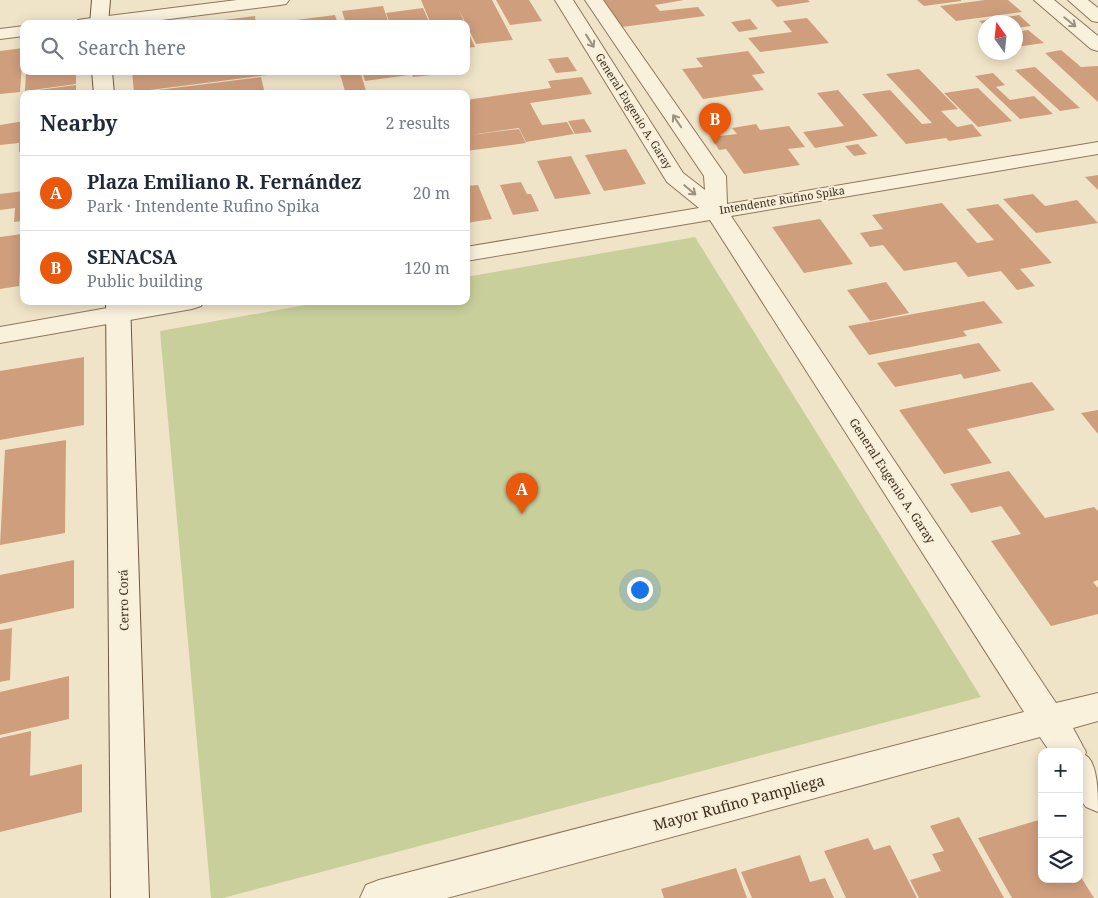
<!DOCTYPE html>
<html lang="en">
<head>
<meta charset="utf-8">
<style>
	body { margin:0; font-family:"Noto Serif",serif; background:#f6f6f7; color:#1f2937 }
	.controls { position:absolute; right:15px; bottom:15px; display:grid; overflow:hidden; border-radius:10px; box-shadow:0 2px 12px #0003 }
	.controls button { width:45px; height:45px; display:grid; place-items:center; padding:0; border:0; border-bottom:1px solid #e0e1e3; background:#fff; color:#1f2937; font:25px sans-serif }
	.compass { position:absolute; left:978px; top:15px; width:45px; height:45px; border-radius:50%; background:#fff; box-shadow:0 2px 12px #0003; rotate:345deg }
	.you { position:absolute; left:639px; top:589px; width:18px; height:18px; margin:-12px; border:4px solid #fff; border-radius:50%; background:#1a73e8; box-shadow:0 0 0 8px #1a73e833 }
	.badge { display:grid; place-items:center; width:32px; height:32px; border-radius:50%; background:#ea580c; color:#fff; font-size:16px; font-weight:700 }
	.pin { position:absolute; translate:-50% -41px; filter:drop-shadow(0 1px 2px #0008) }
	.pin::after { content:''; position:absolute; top:26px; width:18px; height:15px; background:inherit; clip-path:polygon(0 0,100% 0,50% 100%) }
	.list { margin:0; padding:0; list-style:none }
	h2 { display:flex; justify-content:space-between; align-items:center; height:65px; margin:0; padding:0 20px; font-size:21px }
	h2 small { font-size:16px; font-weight:400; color:#747a83 }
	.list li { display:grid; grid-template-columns:32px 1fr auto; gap:15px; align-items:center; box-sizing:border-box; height:75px; padding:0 20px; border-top:1px solid #e0e1e3 }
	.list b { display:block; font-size:19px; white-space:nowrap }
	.list p { margin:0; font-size:16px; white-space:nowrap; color:#747a83 }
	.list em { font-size:16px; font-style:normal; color:#747a83 }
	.icon { flex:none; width:28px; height:28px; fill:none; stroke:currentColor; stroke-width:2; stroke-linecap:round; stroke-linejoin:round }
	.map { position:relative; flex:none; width:1098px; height:898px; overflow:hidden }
	.search { position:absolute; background:#fff; box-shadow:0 2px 12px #0003; left:20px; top:20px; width:450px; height:55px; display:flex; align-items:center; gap:12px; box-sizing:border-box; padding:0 18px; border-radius:10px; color:#747a83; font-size:19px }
	.panel { position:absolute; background:#fff; box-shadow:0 2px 12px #0003; left:20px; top:90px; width:450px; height:215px; border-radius:10px }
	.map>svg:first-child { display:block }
	.green { fill:#c9cf9b }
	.building { fill:#cf9f7d }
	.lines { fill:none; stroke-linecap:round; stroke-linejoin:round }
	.street-casing { stroke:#8d765c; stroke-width:2 }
	.secondary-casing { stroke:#6f573f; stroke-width:2 }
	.street { fill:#faf1dc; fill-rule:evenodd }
	.secondary { fill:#faf1dc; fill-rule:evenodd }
	.oneway { stroke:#9c907e }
	.labels { text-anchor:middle; stroke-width:4; stroke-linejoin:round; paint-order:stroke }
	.far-street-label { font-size:11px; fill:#3d2e20; stroke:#f7eed8 }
	.street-label { font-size:12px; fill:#3d2e20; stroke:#f7eed8 }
	.near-street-label { font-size:15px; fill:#3d2e20; stroke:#f7eed8 }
</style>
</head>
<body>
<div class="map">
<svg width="1098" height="898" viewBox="0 0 1098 898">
	<rect width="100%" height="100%" fill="#f0e4c8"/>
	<!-- green -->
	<polygon class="green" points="695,237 981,697 223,898 211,898 160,331 328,301 466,301 466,277"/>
	<!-- building -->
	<g class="building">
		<polygon points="421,0 492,0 513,40 476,44 459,10 465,24 431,24"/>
		<polygon points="496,0 529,0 542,21 510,25"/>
		<polygon points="604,0 684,0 655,5 660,11 698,7 705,16 622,27"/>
		<polygon points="771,0 808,0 810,2 777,7"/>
		<polygon points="917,0 961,0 961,1 924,6"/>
		<polygon points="985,0 1008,0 1022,12 956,21 940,6"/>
		<polygon points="383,6 389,24 346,24 342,11"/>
		<polygon points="423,8 430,24 390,24 386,13"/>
		<polygon points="335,15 338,24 273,24 273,23"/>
		<polygon points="1019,15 1031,26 1016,28 1016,22 986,22 986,26 979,21"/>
		<polygon points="255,16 256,24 201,24 201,23"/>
		<polygon points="807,18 829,43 760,52 748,38 792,32 783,21"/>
		<polygon points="750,19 758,29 739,32 731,22"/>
		<polygon points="1028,30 1044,43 1016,47 1016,32"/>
		<polygon points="470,36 475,47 466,48 466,37"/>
		<polygon points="23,48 20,92 0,94 0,51"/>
		<polygon points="1061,50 1081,67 1098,66 1098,102 1045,53"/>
		<polygon points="748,51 765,73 752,75 764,90 703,99 682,69 703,67 696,58"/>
		<polygon points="568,57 577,71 556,73 548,59"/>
		<polygon points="1035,67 1080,108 1060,111 1015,70"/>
		<polygon points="919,69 958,109 941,111 957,127 972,124 982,136 949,141 946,138 906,144 862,94 890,90 922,124 932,123 886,74"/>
		<polygon points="26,71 76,71 76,84 25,91"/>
		<polygon points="132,71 266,71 267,75 134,92"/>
		<polygon points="339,71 360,71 367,94 346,94"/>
		<polygon points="362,71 407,71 409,75 365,81"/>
		<polygon points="411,71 429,71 431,75 413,77"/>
		<polygon points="993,73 1005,85 996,87 1010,100 1034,96 1053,114 1020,119 975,76"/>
		<polygon points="261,77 265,94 158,94 158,90"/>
		<polygon points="582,77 592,94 530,103 542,125 567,122 574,134 526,142 519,128 470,135 519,129 526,143 466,151 466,122 468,122 466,113 469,112 466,100 551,88 548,81"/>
		<polygon points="76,85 76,94 31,94 31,91"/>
		<polygon points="978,88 1012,121 978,127 944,93"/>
		<polygon points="838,90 878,136 815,148 803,132 844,126 817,93"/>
		<polygon points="584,119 592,132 575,134 568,121"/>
		<polygon points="24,121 24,151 19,152 19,143 0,145 0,125"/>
		<polygon points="756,124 760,130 789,126 805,147 788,149 800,165 744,174 726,149 719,150 711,137 737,134 732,128"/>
		<polygon points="858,144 867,154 854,156 845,146"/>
		<polygon points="626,149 646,184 604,191 585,155"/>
		<polygon points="571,156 591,194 555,199 537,161"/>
		<polygon points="1098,175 1098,190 1085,177"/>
		<polygon points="521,182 527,194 531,194 539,211 513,215 500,185"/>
		<polygon points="478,185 492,219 466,223 466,186"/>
		<polygon points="24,191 24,221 14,222 15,208 0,210 0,194"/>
		<polygon points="1033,194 1045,206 1077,200 1098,223 1036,233 1003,199"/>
		<polygon points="942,203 977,243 994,240 966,209 998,204 1052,263 1020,269 1035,286 1017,290 1001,271 968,277 956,262 904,271 883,245 870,247 860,233 883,229 872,215"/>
		<polygon points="820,219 853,264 804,273 772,227"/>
		<polygon points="22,234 19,286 0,289 0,237"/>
		<polygon points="22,260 24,297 20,298"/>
		<polygon points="886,282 909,313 870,321 847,290"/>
		<polygon points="984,301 1003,323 963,331 967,336 869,355 848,326"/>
		<polygon points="979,343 1001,371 964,379 961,374 895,387 877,363"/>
		<polygon points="84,357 84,425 0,440 0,371"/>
		<polygon points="1032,382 1055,410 967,429 992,463 944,474 899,410"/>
		<polygon points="1098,410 1098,434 1081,413"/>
		<polygon points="66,440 65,533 0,545 5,450"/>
		<polygon points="1009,471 1045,518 1094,507 1098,511 1098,580 1093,582 1098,588 1098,614 1051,626 991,541 1021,534 1001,506 971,513 950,484"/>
		<polygon points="74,560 74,608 0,624 0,575"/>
		<polygon points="12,628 10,680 0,682 0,630"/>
		<polygon points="69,676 69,719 0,735 0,692"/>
		<polygon points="31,731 30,776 82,764 82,812 0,832 0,738"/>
		<polygon points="959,817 1004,898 919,898 910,880 941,871 932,854 944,851 930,826"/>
		<polygon points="1042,819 1042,879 1079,879 1079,874 1094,898 1012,898 978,838"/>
		<polygon points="868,838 874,850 890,845 917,898 846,898 824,851"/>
		<polygon points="800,855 810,882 825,878 834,898 752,898 741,872"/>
		<polygon points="736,868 747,898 664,898 661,889"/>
	</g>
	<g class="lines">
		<!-- street casing -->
		<g class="street-casing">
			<g id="street">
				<polygon points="237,0 289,0 286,4 280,5 130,24 75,24 78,20 84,19"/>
				<path d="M555,0H573L683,173L705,190L704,176L585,0H603L726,176L727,204L1098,142V154L731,216L1056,703L1098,693V721L1073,728L1086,752L1085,755C1098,762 1098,794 1098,812L1086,807L1079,798V752H1050L1040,737L447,898H360L366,885L379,880L1024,712L710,220L466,261V247L699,208L667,182Z"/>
				<polygon points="1034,0 1054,0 1098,36 1098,51 1091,49"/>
				<polygon points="1068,0 1088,0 1098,8 1098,22 1092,21"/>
				<polygon points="24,26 24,36 0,39 0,29"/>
				<polygon points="147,301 204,301 201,306 192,309 0,343 0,327"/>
			</g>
		</g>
		<!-- secondary casing -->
		<g class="secondary-casing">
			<g id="secondary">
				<polygon points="92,0 110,0 108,24 90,24"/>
				<polygon points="92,71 112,71 114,94 94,94"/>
				<polygon points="106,301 130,301 149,898 111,898"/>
			</g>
		</g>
		<!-- street -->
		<use href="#street" class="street"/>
		<!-- secondary -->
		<use href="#secondary" class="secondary"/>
	</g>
	<!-- one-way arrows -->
	<defs><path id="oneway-shaft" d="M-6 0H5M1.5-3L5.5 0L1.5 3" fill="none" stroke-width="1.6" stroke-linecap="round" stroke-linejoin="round" transform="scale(1.25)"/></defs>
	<g class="oneway">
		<use href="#oneway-shaft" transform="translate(1070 22) rotate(39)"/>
		<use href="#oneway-shaft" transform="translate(590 41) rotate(58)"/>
		<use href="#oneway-shaft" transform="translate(677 121) rotate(-124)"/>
		<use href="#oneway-shaft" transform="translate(690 190) rotate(40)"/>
	</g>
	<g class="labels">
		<!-- far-street labels -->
		<g class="far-street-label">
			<text transform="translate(634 111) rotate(58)" y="4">General Eugenio A. Garay</text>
			<text transform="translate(782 200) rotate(-9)" y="4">Intendente Rufino Spika</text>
		</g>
		<!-- street labels -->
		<g class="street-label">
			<text transform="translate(892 481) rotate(57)" y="4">General Eugenio A. Garay</text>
			<text transform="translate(124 600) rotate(-91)" y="4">Cerro Corá</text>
		</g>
		<!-- near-street labels -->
		<g class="near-street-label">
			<text transform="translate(739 803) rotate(-15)" y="5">Mayor Rufino Pampliega</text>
		</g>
	</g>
</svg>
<div class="controls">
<button>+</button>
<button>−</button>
<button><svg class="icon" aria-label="layers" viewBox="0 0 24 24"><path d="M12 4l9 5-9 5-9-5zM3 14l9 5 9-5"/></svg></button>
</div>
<svg class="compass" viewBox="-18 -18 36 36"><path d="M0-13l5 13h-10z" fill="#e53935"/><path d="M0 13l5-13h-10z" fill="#747a83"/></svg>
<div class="you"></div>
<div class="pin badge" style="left:522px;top:514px">A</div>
<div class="pin badge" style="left:715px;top:144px">B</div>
<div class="search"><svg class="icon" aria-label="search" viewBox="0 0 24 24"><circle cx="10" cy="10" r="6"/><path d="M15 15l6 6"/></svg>Search here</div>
<section class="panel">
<h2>Nearby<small>2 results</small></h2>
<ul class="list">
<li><span class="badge">A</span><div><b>Plaza Emiliano R. Fernández</b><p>Park · Intendente Rufino Spika</p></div><em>20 m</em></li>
<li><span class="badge">B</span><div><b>SENACSA</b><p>Public building</p></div><em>120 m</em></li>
</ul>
</section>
</div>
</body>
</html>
